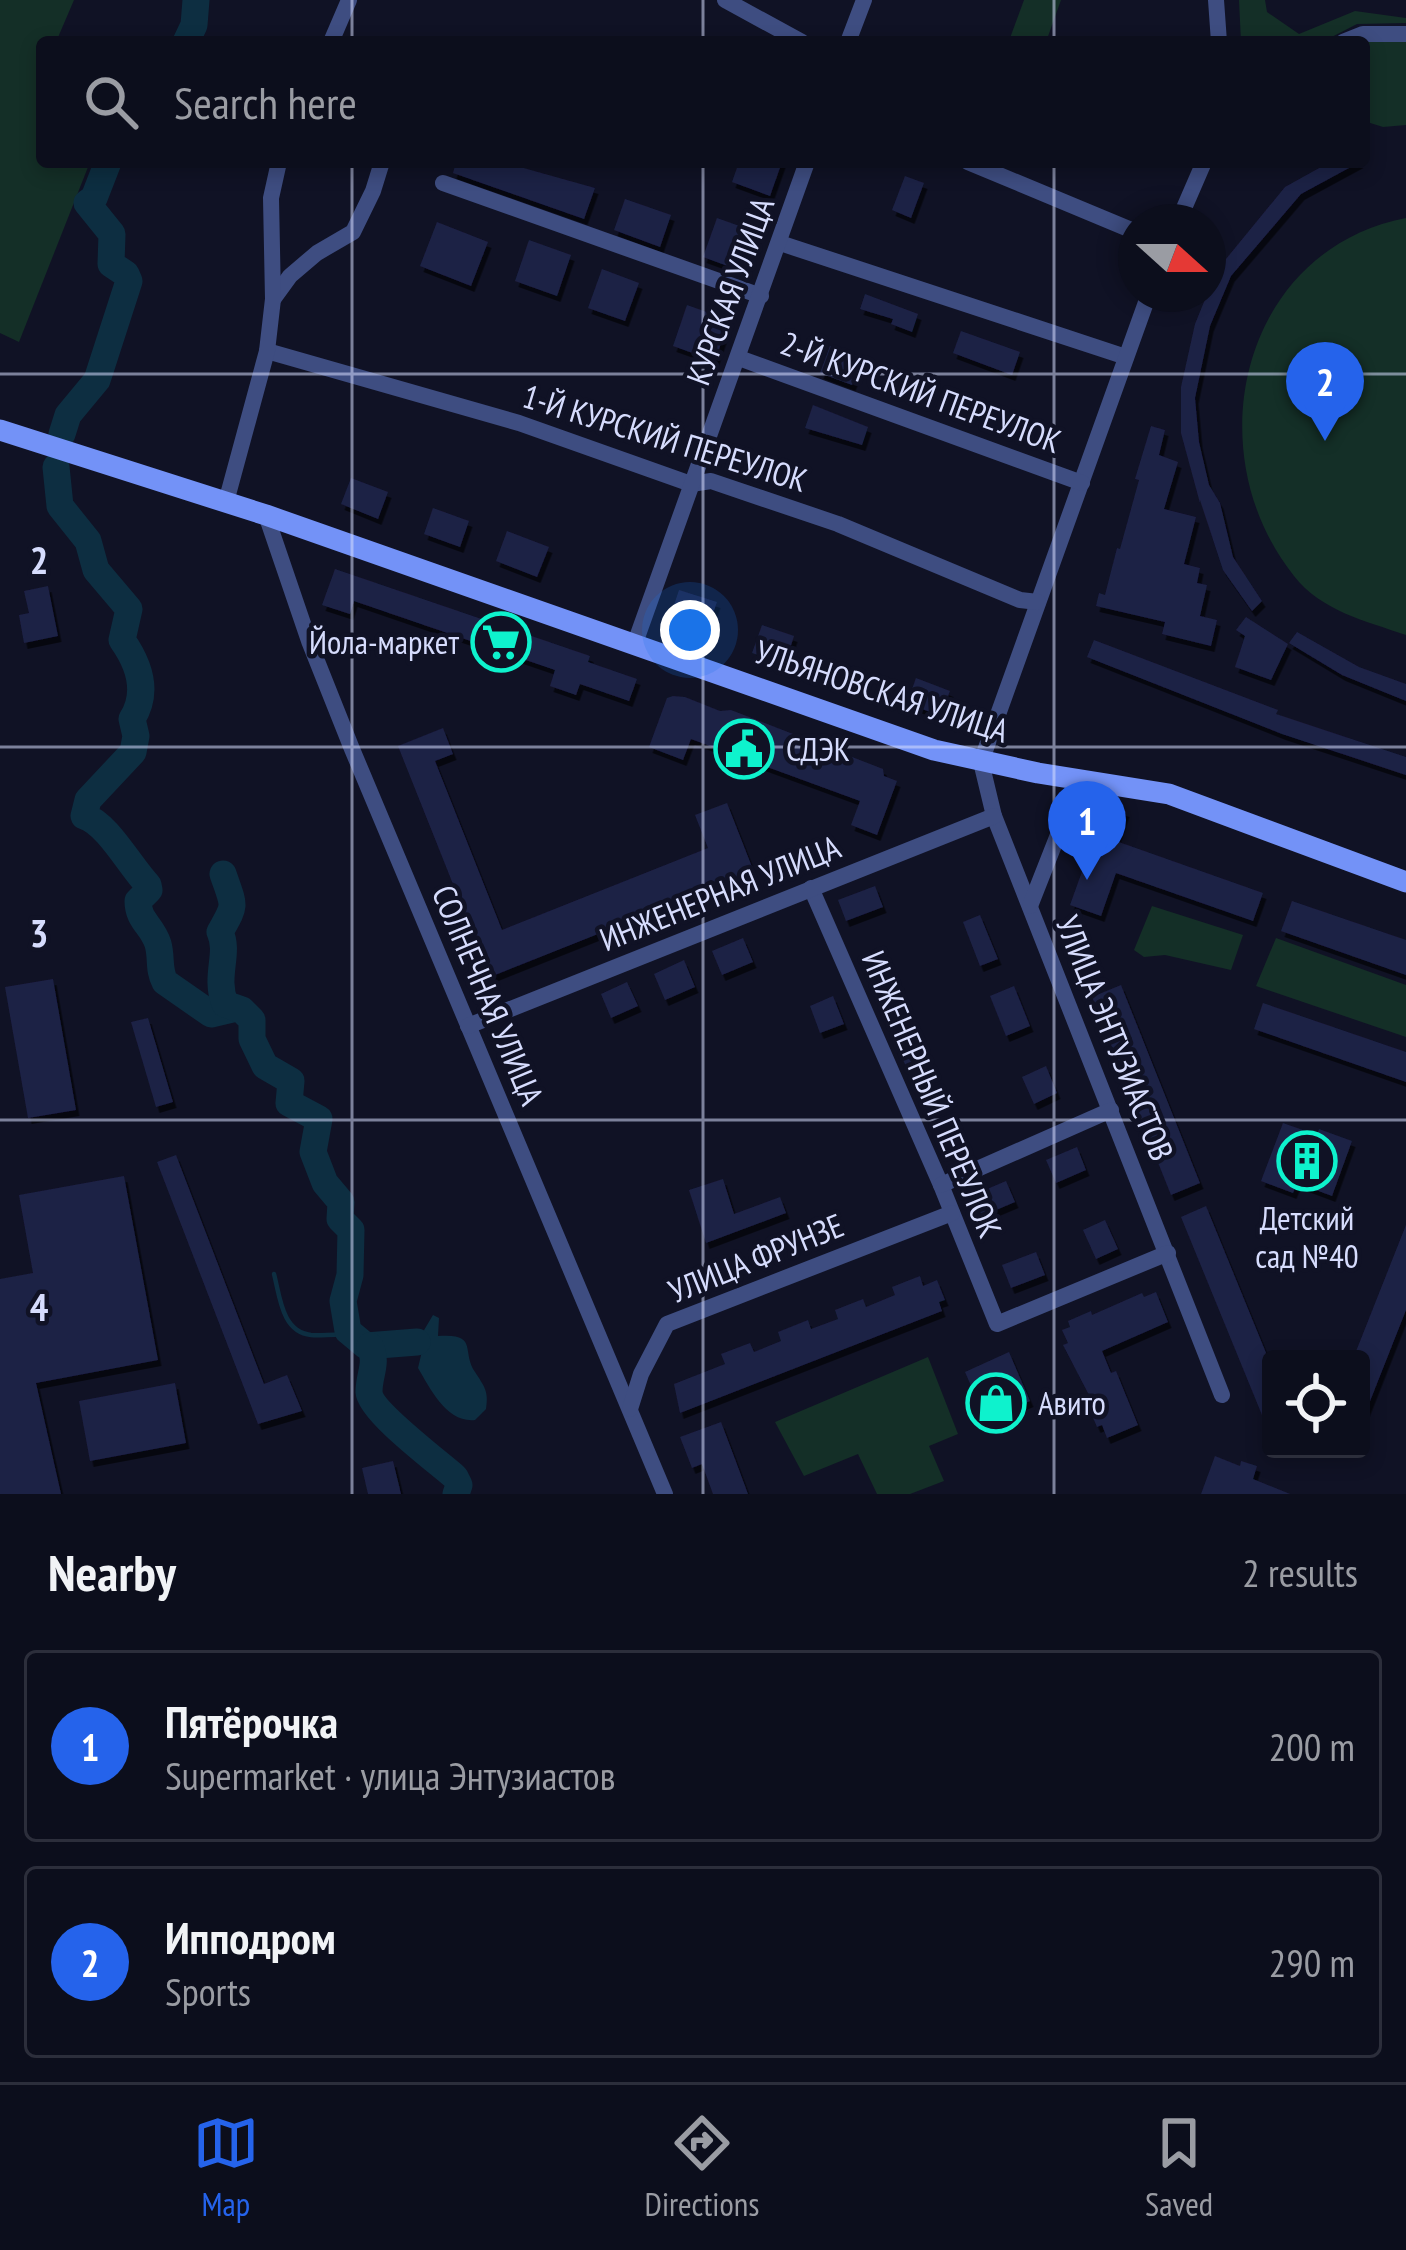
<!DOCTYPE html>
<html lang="en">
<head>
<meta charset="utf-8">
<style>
	body { margin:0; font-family:"PT Sans Narrow",sans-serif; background:#151725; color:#f1f3f6 }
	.controls { position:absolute; right:36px; bottom:36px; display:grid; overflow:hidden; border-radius:12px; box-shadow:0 6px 18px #0003 }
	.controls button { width:108px; height:108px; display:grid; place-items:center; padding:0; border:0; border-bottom:3px solid #2c2e3b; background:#0c0e1c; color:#f1f3f6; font:60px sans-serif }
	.compass { position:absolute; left:1118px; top:204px; width:108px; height:108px; border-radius:50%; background:#0c0e1c; box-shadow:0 6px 18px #0003; rotate:111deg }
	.you { position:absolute; left:690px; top:630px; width:42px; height:42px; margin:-30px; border:9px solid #fff; border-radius:50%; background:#1a73e8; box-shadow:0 0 0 18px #1a73e833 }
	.badge { display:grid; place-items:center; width:78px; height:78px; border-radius:50%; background:#2563eb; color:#fff; font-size:39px; font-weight:700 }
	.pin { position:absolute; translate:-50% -99px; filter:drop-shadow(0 3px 6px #0008) }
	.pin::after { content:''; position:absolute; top:63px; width:42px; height:36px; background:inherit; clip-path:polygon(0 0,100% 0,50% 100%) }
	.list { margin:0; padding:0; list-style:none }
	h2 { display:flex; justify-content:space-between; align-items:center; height:156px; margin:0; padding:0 48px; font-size:51px }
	h2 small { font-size:39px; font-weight:400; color:#9a9ca3 }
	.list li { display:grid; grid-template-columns:78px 1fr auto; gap:36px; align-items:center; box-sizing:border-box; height:192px; margin:0 24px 24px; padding:0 24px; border:3px solid #2c2e3b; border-radius:12px }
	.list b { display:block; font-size:45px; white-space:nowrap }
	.list p { margin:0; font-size:39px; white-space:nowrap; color:#9a9ca3 }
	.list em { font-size:39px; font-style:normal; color:#9a9ca3 }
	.icon { flex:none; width:66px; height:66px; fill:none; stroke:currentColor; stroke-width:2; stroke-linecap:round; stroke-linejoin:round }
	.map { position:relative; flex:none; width:1406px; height:1494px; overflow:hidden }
	.search { position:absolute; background:#0c0e1c; box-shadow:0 6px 18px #0003; left:36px; right:36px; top:36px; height:132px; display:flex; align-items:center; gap:30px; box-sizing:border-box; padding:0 42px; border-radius:12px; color:#9a9ca3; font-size:45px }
	.sheet { height:588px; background:#0c0e1c }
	nav { display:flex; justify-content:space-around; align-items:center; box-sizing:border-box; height:168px; border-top:3px solid #2c2e3b; background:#0c0e1c; font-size:33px; color:#9a9ca3 }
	nav a { display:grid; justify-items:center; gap:6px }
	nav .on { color:#2563eb }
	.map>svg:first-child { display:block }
	.green { fill:#142f27 }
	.water { fill:#0d2e41 }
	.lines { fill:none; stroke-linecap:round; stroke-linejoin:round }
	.stream { stroke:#0d2e41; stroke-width:4.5 }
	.river { stroke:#0d2e41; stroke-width:27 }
	.building { fill:#1d2045; filter:url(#shadow) }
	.street { stroke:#3e4d81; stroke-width:16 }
	.secondary { stroke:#7392f7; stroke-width:21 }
	.grid { fill:none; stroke:#d6dcfd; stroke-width:3; stroke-opacity:0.55 }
	.labels { text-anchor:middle; stroke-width:9; stroke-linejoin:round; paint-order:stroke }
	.street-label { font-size:33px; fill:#d6dcfd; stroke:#101225 }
	.poi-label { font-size:33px; fill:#d6dcfd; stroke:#101225; text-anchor:start }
	.grid-label { font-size:39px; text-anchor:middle; font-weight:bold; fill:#d6dcfd; stroke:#101225; stroke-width:9; stroke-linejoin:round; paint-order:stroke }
</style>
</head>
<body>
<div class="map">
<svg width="1406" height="1494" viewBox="0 0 1406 1494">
	<defs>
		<filter id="shadow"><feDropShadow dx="3.5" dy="6" stdDeviation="0" flood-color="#0009"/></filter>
	</defs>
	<rect width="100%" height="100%" fill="#101225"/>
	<!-- green -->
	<g class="green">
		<polygon points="0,0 74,0 56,42 42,42 42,162 90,162 19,342 0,333"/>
		<polygon points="1024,0 1061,0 1046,42 1010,38"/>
		<polygon points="1239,0 1265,0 1267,12 1299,34 1355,11 1406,18 1406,23 1357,24 1322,42 1241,42"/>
		<polygon points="1406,39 1406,125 1383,127 1364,121 1364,42"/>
		<path d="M1406,218V635C1366,621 1321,611 1294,576C1195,452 1241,250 1406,218Z"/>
		<polygon points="1152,906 1243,935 1231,970 1165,955 1144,957 1134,950"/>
		<polygon points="1276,938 1406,985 1406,1037 1256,986"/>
		<polygon points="928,1357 958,1434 929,1446 944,1481 910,1494 877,1494 858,1454 804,1476 775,1422"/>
	</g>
	<!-- water -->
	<path class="water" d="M433,1315L439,1318L438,1336C479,1333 461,1351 475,1372C484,1386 489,1391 486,1409L475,1420C447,1423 431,1390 418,1368L422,1351L417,1342Z"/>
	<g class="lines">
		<!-- stream -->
		<path class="stream" d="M274,1274C280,1297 282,1332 311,1335C325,1336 336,1333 350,1336"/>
		<!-- river -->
		<g class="river">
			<polyline points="186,42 194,25 196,0"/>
			<polyline points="62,434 68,415 97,380 129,281 126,274 111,264 112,234 87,203 94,198 108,162"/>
			<path d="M56,467L60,506L88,541L96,570L129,609L122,640C139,664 149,692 132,719L136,736L133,752L88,800L84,816C108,824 129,865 148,885L149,890L138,901C138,921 152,925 158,944C162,958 158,969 165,982L211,1014L232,1009"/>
			<path d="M223,874C235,909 236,903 220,932C230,954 214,975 225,1004L242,1010L252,1020V1039L265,1066L291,1081L289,1103L319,1119L313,1152L325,1183L341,1202L340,1219L351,1230L350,1275L343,1301L348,1331L366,1346L417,1342"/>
			<path d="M370,1346C378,1363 369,1374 369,1392C370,1411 438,1462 455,1477L459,1485L456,1494"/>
		</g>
	</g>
	<!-- building -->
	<g class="building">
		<polygon points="456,162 502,162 595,188 584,219 453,173"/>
		<polygon points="739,162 782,162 770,196 732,182"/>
		<polygon points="1330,162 1360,162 1301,194 1231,276 1210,326 1195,398 1199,442 1209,485 1220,503 1233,557 1262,601 1252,611 1223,570 1200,500 1200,503 1181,433 1181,387 1195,324 1217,270 1285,187"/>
		<polygon points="905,176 924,183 911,218 892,210"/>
		<polygon points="625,199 671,215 660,247 614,230"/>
		<polygon points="717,218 759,233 744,272 703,257"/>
		<polygon points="437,222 488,242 471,286 420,266"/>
		<polygon points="529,240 571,255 557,296 515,281"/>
		<polygon points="602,269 639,283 625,321 588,308"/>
		<polygon points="865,294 918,314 912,332 891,324 893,319 860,309"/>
		<polygon points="687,305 729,320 715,361 673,346"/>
		<polygon points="961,331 1020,352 1012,375 953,353"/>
		<polygon points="830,346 863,358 852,385 820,373"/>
		<polygon points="813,405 868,427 862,445 805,428"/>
		<polygon points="1151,426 1165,430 1159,455 1178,462 1164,509 1196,517 1184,564 1200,568 1197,583 1207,585 1200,616 1217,620 1211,646 1162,634 1165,622 1096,606 1099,593 1105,595 1117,548 1120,549 1139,480 1135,479"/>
		<polygon points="351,478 388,492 378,519 341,504"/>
		<polygon points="433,508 469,521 460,547 424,534"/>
		<polygon points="507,531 549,547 537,577 496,561"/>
		<polygon points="335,569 590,656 588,662 637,679 629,701 580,684 576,695 550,686 555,670 354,601 350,614 322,605"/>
		<polygon points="48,586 58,636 24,643 19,615 29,613 24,591"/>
		<polygon points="679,590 717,602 706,633 669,620"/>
		<polygon points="1246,617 1288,644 1271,680 1235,667 1245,636 1236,630"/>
		<polygon points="762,625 794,636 785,664 752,653"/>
		<polygon points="1297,632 1359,667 1406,684 1406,701 1342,675 1289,643"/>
		<polygon points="1094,640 1278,710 1276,714 1406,757 1406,775 1282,734 1087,657"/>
		<polygon points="916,678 950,691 940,716 907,703"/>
		<polygon points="673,696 685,697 720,711 731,710 883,769 884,776 897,781 877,835 851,825 860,801 691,739 683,760 649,747 667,698"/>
		<polygon points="443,728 453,754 435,761 502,930 708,848 695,815 727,803 754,872 490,977 398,746"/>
		<polygon points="1113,807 1126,811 1116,841 1263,893 1253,921 1116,873 1101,916 1070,905 1094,838 1101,841"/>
		<polygon points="875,886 883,907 846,921 838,900"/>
		<polygon points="1292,901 1406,940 1406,975 1281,931"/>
		<polygon points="980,915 998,959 980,966 963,922"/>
		<polygon points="743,938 753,962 722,975 712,951"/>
		<polygon points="684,960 695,987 665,1000 654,974"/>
		<polygon points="890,970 907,1010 886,1019 870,979"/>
		<polygon points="53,979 76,1110 28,1118 5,987"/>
		<polygon points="627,982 638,1006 611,1018 601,994"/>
		<polygon points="1121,985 1200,1183 1171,1195 1092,997"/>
		<polygon points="1014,986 1030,1026 1006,1036 990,996"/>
		<polygon points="833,996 844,1024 820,1033 810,1006"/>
		<polygon points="1263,1003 1406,1052 1406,1082 1254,1029"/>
		<polygon points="148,1018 173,1102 156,1107 131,1022"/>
		<polygon points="918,1031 935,1073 913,1083 895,1041"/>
		<polygon points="1046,1066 1057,1093 1034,1104 1022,1077"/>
		<polygon points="1283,1123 1317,1135 1319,1129 1352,1141 1332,1196 1297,1183 1293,1193 1261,1181"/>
		<polygon points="1077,1147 1086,1170 1056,1183 1046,1160"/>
		<polygon points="176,1155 264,1384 287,1375 302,1411 258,1424 157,1162"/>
		<polygon points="124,1176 158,1360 36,1383 61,1494 0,1494 0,1279 33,1273 19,1195"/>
		<polygon points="723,1179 734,1214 780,1197 786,1213 706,1243 689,1190"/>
		<polygon points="1006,1181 1015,1202 982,1216 973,1195"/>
		<polygon points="1206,1206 1271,1365 1271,1411 1262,1415 1181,1217"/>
		<polygon points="1105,1220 1118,1249 1096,1259 1083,1230"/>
		<polygon points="1406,1225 1406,1310 1361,1424 1361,1359 1353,1359"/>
		<polygon points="1036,1252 1045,1275 1011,1288 1002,1265"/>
		<polygon points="920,1276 923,1286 937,1280 945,1300 939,1302 942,1311 680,1413 674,1384 725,1364 721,1354 750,1343 754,1352 781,1341 778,1332 808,1320 811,1329 838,1319 835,1310 863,1299 866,1307 895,1295 892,1287"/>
		<polygon points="1156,1292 1168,1322 1102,1351 1111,1373 1116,1371 1138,1425 1107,1438 1102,1425 1097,1427 1085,1399 1090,1397 1063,1345 1068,1343 1062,1330 1070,1327 1068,1321 1091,1311 1092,1315 1142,1293 1144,1297"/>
		<polygon points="1009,1352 1030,1401 986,1420 965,1372"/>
		<polygon points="175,1383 186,1443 90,1461 79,1401"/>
		<polygon points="721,1422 735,1459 748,1494 713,1494 702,1464 692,1468 680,1437"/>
		<polygon points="1215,1456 1240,1466 1241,1461 1257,1466 1253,1479 1290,1494 1201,1494"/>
		<polygon points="393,1461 401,1494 368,1494 362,1468"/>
	</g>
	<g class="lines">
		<!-- street -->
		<g class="street">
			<polyline points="725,0 802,42"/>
			<polyline points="1216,0 1219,42"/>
			<polyline points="331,42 349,0"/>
			<polyline points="848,42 864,0"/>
			<polyline points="1343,42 1363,34 1406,34"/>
			<polyline points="968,162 1136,232"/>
			<polyline points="443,183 761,296"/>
			<polyline points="1178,222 1204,162"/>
			<polyline points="780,243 1126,357"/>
			<polyline points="1149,294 981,762 994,816 1222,1395"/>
			<polyline points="274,298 290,276 317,253 353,232 373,191 382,162"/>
			<polyline points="267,351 519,423 691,484 711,481 838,524 1020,600 1038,602"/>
			<polyline points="739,358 1082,483"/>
			<polyline points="226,502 267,351 273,299 271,198 279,162"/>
			<polyline points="266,515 309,641 352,749 665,1494"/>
			<polyline points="635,643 807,162"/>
			<polyline points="811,888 941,1185 997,1324 1168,1253"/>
			<polyline points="1030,906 1080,779"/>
			<polyline points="468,1026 994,816"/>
			<polyline points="941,1185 1111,1110"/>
			<polyline points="630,1409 641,1374 667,1324 952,1213"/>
		</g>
		<!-- secondary -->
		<polyline class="secondary" points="0,430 266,515 934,750 1038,773 1169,794 1406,882"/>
	</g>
	<!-- grid -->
	<path class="grid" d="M352,0V42M703,0V42M1054,0V42M352,162V1494M703,162V1494M1054,162V1494M0,374H1406M0,747H1406M0,1120H1406"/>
	<!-- icons -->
	<defs>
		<g id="supermarket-ring" transform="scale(3)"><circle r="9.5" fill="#101225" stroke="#0ef2cd" stroke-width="1.5"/><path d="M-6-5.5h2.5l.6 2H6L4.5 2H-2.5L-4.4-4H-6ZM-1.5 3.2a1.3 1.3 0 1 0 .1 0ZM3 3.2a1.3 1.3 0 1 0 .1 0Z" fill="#0ef2cd"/></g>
		<g id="civic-ring" transform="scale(3)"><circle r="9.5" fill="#101225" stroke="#0ef2cd" stroke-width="1.5"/><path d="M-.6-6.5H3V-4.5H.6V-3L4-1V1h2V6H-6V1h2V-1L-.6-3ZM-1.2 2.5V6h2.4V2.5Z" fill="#0ef2cd"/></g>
		<g id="building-ring" transform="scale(3)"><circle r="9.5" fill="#101225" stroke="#0ef2cd" stroke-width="1.5"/><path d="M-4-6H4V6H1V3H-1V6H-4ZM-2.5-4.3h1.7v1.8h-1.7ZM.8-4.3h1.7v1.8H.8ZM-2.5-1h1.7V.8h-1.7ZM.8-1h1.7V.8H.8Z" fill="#0ef2cd"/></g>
		<g id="shop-ring" transform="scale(3)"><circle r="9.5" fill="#101225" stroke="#0ef2cd" stroke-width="1.5"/><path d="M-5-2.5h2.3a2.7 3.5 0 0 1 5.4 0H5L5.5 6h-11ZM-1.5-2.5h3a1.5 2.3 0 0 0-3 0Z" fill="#0ef2cd"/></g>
	</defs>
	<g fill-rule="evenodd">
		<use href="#supermarket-ring" x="501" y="642"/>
		<use href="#civic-ring" x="744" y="749"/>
		<use href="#building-ring" x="1307" y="1161"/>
		<use href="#shop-ring" x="996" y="1403"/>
	</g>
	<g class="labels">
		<!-- street labels -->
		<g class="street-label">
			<text transform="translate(730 291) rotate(-70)" y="12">КУРСКАЯ УЛИЦА</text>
			<text transform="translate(921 392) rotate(20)" y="12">2-Й КУРСКИЙ ПЕРЕУЛОК</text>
			<text transform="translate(665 438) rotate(17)" y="12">1-Й КУРСКИЙ ПЕРЕУЛОК</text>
			<text transform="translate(882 691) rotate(18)" y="12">УЛЬЯНОВСКАЯ УЛИЦА</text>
			<text transform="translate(720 893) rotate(-22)" y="12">ИНЖЕНЕРНАЯ УЛИЦА</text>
			<text transform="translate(488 995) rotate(67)" y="12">СОЛНЕЧНАЯ УЛИЦА</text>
			<text transform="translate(1115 1038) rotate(68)" y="12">УЛИЦА ЭНТУЗИАСТОВ</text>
			<text transform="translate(932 1094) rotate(67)" y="12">ИНЖЕНЕРНЫЙ ПЕРЕУЛОК</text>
			<text transform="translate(756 1258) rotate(-22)" y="12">УЛИЦА ФРУНЗЕ</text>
		</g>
		<!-- poi labels -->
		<g class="poi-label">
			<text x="459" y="654" text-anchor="end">Йола-маркет</text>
			<text x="786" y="761">СДЭК</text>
			<text x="1307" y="1230" text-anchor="middle">Детский<tspan x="1307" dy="38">сад №40</tspan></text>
			<text x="1038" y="1415">Авито</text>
		</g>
	</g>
	<g class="grid-label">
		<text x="39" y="574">2</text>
		<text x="39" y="947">3</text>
		<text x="39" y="1321">4</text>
	</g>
</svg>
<div class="controls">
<button><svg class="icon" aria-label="locate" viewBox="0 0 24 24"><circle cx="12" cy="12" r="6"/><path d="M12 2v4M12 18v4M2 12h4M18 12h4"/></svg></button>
</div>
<svg class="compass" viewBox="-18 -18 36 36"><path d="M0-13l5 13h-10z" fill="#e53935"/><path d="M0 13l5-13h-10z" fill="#9a9ca3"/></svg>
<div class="you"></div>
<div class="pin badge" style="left:1087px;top:880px">1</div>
<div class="pin badge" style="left:1325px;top:441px">2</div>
<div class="search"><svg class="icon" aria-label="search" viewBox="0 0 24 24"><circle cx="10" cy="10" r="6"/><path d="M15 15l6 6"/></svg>Search here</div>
</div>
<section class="sheet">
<h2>Nearby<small>2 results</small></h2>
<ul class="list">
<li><span class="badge">1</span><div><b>Пятёрочка</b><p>Supermarket · улица Энтузиастов</p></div><em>200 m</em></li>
<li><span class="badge">2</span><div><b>Ипподром</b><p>Sports</p></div><em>290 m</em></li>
</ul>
</section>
<nav>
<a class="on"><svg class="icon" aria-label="map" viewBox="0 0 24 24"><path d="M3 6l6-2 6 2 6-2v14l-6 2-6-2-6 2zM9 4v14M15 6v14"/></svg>Map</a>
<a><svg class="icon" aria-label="directions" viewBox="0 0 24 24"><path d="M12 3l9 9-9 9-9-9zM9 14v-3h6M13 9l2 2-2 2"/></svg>Directions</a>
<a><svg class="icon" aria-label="saved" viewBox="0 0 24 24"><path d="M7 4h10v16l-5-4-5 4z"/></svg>Saved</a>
</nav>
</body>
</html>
